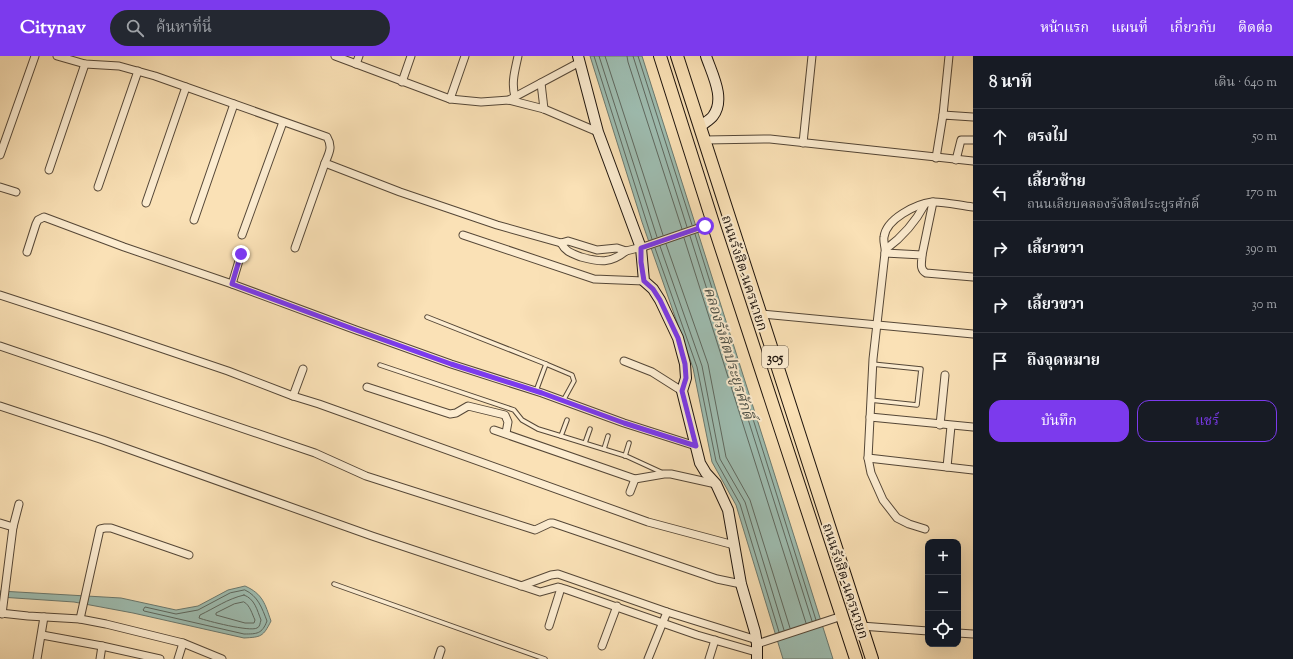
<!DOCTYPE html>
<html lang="th">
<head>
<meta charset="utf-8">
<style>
	body { margin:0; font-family:"Sorts Mill Goudy","Noto Serif Thai",serif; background:#242831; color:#f1f3f6 }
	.controls { position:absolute; right:12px; bottom:12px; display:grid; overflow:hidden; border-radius:8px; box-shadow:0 4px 16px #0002 }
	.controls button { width:36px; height:36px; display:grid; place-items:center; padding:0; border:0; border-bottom:1px solid #363941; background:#171b24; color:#f1f3f6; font:20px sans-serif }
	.stop { position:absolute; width:12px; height:12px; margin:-9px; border:3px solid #7c3aed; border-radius:50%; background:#fff }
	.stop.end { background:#7c3aed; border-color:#fff; box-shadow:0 1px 4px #0008 }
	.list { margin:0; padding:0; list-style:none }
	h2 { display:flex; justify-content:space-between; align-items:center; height:52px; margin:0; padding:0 16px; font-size:17px }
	h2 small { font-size:13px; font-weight:400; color:#9ea1a6 }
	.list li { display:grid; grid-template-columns:26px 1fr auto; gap:12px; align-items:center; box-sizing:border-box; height:56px; padding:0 16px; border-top:1px solid #363941 }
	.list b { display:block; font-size:15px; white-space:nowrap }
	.list p { margin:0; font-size:13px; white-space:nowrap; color:#9ea1a6 }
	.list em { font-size:13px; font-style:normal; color:#9ea1a6 }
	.actions { display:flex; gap:8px; padding:12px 16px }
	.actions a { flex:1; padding:9px 0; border:1px solid #7c3aed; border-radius:12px; text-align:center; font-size:14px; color:#7c3aed }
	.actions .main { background:#7c3aed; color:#fff }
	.icon { flex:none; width:22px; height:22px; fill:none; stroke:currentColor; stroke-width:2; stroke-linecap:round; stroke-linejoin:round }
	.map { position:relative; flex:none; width:973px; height:603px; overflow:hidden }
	header { display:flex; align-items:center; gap:24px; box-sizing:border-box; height:56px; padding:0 20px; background:#7c3aed; color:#fff }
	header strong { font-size:19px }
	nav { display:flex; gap:22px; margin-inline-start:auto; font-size:14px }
	.search { width:280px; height:36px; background:#242831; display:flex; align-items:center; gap:10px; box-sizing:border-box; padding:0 14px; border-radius:22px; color:#9ea1a6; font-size:15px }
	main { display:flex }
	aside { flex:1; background:#171b24 }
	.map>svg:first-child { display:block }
	.water { fill:#9ebdb1; stroke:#6b796f }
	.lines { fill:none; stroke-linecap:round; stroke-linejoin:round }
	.shore { stroke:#5e685f; stroke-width:1 }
	.lane-casing { stroke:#554737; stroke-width:5.5 }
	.street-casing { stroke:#554737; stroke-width:9 }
	.secondary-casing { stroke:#1e140d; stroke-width:12 }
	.primary-casing { stroke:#1e140d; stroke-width:14 }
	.lane { stroke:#fcecd0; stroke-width:3.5 }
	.street { stroke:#fcecd0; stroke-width:7 }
	.secondary { stroke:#fcecd0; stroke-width:10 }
	.primary { stroke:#fae1b6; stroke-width:12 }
	.route { stroke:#7c3aed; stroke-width:5 }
	.labels { text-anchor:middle; stroke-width:4; stroke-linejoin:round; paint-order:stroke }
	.shield { fill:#fcecd0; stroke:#615548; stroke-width:1 }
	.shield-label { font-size:13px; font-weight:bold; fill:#1e140d }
	.street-label { font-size:14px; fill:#1e140d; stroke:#fcecd0 }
	.water-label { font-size:15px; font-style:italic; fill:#4b4f46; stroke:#fcecd0 }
</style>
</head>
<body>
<header>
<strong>Citynav</strong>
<div class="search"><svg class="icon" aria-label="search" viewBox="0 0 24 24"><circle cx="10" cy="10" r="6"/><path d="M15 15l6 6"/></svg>ค้นหาที่นี่</div>
<nav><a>หน้าแรก</a><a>แผนที่</a><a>เกี่ยวกับ</a><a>ติดต่อ</a></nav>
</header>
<main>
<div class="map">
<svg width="973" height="603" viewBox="0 0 973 603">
	<rect width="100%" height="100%" fill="#fae1b6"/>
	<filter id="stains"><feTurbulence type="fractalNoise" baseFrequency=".005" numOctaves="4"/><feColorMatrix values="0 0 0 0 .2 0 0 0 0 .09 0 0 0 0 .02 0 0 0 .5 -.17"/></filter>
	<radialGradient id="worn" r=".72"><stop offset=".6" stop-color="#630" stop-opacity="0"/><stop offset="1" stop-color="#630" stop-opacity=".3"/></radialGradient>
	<!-- water -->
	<g class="water">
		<polygon points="590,0 642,0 833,603 783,603 736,449 712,406 693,312 642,166"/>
		<path d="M245,530C263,538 265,548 271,565C263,581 261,581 244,582L133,557L74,546L0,541V535L121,542L176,554L198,550L228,534Z"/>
	</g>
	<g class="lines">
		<!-- shore -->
		<g class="shore">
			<polyline points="594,0 652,183"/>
			<polyline points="599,0 657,181"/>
			<polyline points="605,0 663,179"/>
			<polyline points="627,0 628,6 682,173"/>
			<polyline points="633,0 687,171"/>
			<polyline points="638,0 692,169"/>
			<polyline points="695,178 816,564"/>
			<polyline points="690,180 812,565"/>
			<polyline points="684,182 806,567"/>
			<polyline points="666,188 708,308 726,401 750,444 790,572"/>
			<polyline points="660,190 702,310 720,403 745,446 784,574"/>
			<polyline points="655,192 697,311 716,405 740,448 779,576"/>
			<path d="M245,534C258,540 262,552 267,565C262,578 257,578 244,578L144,555L143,554L145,551L176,558L198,554L230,537Z"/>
			<path d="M244,539C255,543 257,554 261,564C260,567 260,571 257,572C250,576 207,565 199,562L200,559C215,552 227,543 244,539Z"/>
			<path d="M244,546C250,549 252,558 255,564L254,567H245L216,559V557L234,548Z"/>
		</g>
		<!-- lane casing -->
		<g class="lane-casing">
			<g id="lane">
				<polyline points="427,261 546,308"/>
				<polyline points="380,309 514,354 522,364 538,373 561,380"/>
				<polyline points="536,335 546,308 572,319 574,325 563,345"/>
				<polyline points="870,344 917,349 921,313 872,308"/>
				<polyline points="567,364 561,380 626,400 663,417"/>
				<polyline points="585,387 590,373"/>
				<polyline points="604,393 608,380"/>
				<polyline points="625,400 629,387"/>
				<polyline points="334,528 545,603"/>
			</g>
		</g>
		<!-- street casing -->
		<g class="street-casing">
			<g id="street">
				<path d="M57,0L85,8L119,10L155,20L327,81C333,91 329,97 325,107L400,136L497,169L561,187L568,185L597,194L617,192L626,195L646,190L713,167"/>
				<polyline points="335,0 450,43 481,46 509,44 544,53 598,76"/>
				<polyline points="356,8 359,0"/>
				<polyline points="402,26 411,0"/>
				<polyline points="541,27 544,53"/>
				<path d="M515,41C511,26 515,15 518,0"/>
				<polyline points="450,43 465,0"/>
				<polyline points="509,44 580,6"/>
				<polyline points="943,59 949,0"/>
				<polyline points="705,84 770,83 973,105"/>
				<polyline points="803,87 812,0"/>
				<polyline points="0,99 35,0"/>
				<polyline points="936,102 943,59 973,61"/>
				<polyline points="956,104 961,84 973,84"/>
				<polyline points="49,114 85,8"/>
				<polyline points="0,131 16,136"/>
				<polyline points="98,131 138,15"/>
				<polyline points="146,147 186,31"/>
				<polyline points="194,164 234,48"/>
				<polyline points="242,179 283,66"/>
				<polyline points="463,179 594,223 644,225"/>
				<path d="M561,187C566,196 571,197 581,201C600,206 610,208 626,195"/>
				<polyline points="295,192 325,107"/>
				<path d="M886,193C901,182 916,165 925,148"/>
				<polyline points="27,196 36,168 38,164 44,161 124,191 232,228 356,274 451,308 542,337 624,367 696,390"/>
				<path d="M885,197L922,199C922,206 919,213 926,217L973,221"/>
				<polyline points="922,199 933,146"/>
				<polyline points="232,228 241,198"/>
				<polyline points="0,239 107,274 228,315 293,340 319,348 648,466 734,489"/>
				<polyline points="761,258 973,278"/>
				<polyline points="0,290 315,397 366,420 535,474 550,467 553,467 717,523 741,528"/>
				<polyline points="624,305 652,316 682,335"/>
				<polyline points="367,331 450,358 456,357 468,350 505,359 508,366 506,377"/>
				<polyline points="293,340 303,313"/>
				<polyline points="0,350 103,384 372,480 540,536 558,531 565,533 697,579 756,596"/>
				<polyline points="870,361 973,371"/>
				<polyline points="940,369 945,319"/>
				<polyline points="494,374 635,423 664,418 671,418 716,428"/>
				<polyline points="868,402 973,414"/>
				<polyline points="947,411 951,370"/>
				<polyline points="630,436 635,423"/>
				<polyline points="0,467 13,471 2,558"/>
				<polyline points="13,471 19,448"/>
				<path d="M925,473L909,468L897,462L883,444L871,417L868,402L873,303L885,197C886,192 883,186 884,181C886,163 916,148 932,146C942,145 962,150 973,151"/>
				<polyline points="521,530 551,519 558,518 667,556 757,584"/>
				<polyline points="0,557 28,560 80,563 106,568 183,587 222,603"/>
				<polyline points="80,563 100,473 105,472 111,472 189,499"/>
				<polyline points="549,570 561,532"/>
				<polyline points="861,570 928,575"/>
				<polyline points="958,577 973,578"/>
				<polyline points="42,579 102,590 160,603"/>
				<polyline points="757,588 842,560"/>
				<polyline points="602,590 617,550"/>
				<polyline points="37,603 44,561"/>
				<polyline points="100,603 102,590"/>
				<polyline points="178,603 183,587"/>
				<polyline points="438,603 441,594"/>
				<polyline points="648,603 667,556"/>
				<polyline points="709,603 715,584"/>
			</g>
		</g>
		<!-- secondary casing -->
		<g class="secondary-casing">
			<g id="secondary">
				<polyline points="578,0 598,76 641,192 644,225 653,233 660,244 678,282 685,308 686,322 682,335 700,407 706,417 716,428 728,454 741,528 755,576 757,588 757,603"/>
				<path d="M701,70C704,67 710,64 713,60C726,43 712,18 706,0"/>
			</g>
		</g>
		<!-- primary casing -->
		<g class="primary-casing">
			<g id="primary">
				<polyline points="660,0 713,167 856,603"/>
				<polyline points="677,0 872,603"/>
			</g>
		</g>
		<!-- lane -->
		<use href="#lane" class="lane"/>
		<!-- street -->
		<use href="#street" class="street"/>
		<!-- secondary -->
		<use href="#secondary" class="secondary"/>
		<!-- primary -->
		<use href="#primary" class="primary"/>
	</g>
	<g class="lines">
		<!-- route -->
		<polyline class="route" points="241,198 232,228 356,274 451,308 542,337 624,367 696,390 682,335 686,322 685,308 678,282 660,244 653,233 644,225 641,206 641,192 705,170"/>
	</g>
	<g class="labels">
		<!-- shield labels -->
		<rect class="shield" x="762" y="290" width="26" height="22" rx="3"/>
		<g class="shield-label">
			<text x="775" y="306">305</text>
		</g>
		<!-- street labels -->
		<g class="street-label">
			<text transform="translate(745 217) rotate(72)" y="5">ถนนรังสิต-นครนายก</text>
			<text transform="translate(846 525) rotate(72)" y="5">ถนนรังสิต-นครนายก</text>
		</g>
		<!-- water labels -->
		<g class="water-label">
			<text transform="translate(729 297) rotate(73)" y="5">คลองรังสิตประยูรศักดิ์</text>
		</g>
	</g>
	<rect width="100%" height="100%" filter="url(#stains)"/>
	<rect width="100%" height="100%" fill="url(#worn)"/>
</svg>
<div class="controls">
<button>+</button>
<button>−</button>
<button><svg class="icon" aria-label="locate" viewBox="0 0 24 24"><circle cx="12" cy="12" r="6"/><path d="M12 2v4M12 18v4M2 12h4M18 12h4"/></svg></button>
</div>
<div class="stop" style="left:705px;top:170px"></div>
<div class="stop end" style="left:241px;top:198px"></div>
</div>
<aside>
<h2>8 นาที<small>เดิน · 640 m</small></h2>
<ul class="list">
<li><svg class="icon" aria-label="ahead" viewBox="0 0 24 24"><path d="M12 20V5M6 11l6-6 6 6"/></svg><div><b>ตรงไป</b></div><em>50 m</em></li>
<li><svg class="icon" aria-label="left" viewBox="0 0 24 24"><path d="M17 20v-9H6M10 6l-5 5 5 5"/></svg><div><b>เลี้ยวซ้าย</b><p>ถนนเลียบคลองรังสิตประยูรศักดิ์</p></div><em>170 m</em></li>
<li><svg class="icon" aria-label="right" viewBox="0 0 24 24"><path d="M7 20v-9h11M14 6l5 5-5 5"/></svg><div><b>เลี้ยวขวา</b></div><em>390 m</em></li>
<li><svg class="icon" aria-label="right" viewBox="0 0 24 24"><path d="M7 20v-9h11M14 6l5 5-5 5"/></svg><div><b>เลี้ยวขวา</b></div><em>30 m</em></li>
<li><svg class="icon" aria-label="arrive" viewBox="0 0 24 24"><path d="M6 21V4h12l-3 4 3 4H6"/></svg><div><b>ถึงจุดหมาย</b></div></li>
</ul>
<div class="actions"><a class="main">บันทึก</a><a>แชร์</a></div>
</aside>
</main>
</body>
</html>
